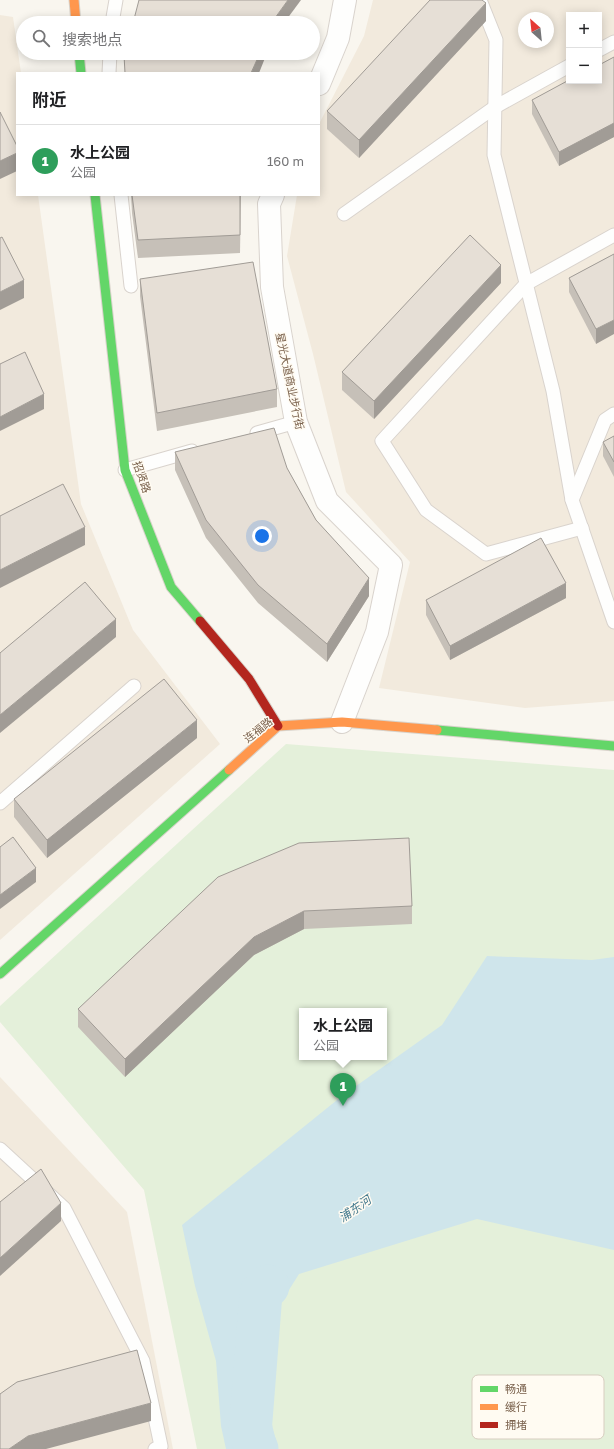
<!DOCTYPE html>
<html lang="zh">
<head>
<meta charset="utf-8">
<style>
	body { margin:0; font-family:"Golos Text","Noto Sans SC",sans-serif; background:#f6f6f6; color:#202124 }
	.controls { position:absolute; right:12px; top:12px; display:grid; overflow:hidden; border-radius:0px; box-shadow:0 2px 10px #0003 }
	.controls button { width:36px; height:36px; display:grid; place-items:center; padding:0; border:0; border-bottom:1px solid #e0e0e0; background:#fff; color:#202124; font:20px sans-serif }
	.compass { position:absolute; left:518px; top:12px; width:36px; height:36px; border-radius:50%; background:#fff; box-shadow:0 2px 10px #0003; rotate:333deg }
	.you { position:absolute; left:262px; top:536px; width:14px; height:14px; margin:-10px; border:3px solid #fff; border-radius:50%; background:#1a73e8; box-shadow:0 0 0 6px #1a73e833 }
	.badge { display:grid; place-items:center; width:26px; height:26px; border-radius:50%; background:#db2777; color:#fff; font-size:13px; font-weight:700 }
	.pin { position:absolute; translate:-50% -33px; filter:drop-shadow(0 1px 2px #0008) }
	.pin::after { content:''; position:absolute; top:21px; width:14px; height:12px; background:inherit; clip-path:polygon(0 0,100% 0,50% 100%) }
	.popup { position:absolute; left:299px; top:1008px; width:88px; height:52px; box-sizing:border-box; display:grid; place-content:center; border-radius:0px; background:#fff; filter:drop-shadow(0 1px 3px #0005); font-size:13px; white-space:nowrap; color:#757577 }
	.popup b { font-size:15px; color:#202124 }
	.popup::after { content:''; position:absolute; left:50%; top:100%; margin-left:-8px; border:8px solid transparent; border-top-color:#fff }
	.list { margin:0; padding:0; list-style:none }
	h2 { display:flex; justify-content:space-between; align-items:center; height:52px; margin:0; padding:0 16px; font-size:17px }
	h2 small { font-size:13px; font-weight:400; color:#757577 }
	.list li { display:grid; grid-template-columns:26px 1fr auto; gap:12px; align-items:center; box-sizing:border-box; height:72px; padding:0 16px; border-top:1px solid #e0e0e0 }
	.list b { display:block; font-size:15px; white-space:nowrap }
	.list p { margin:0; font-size:13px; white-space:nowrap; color:#757577 }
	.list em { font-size:13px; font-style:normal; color:#757577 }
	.icon { flex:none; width:22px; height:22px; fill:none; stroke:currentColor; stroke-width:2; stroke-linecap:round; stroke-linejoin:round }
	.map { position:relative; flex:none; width:614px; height:1449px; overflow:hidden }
	.search { position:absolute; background:#fff; box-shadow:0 2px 10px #0003; left:16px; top:16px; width:304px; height:44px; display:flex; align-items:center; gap:10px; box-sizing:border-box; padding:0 14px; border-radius:22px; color:#757577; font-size:15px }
	.panel { position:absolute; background:#fff; box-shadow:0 2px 10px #0003; left:16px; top:72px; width:304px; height:124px; border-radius:0px }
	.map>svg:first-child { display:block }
	.residential { fill:#f2eadd; fill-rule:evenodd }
	.green { fill:#e4f0da; fill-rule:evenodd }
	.water { fill:#cfe5eb }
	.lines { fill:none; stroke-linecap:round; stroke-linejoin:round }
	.river { stroke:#cfe5eb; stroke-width:43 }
	.lane-casing { stroke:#d9d3cd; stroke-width:15 }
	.street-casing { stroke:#d9d3cd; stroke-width:24 }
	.fast-casing { stroke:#d8d2ca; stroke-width:11 }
	.slow-casing { stroke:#d8d2ca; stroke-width:11 }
	.jam-casing { stroke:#d8d2ca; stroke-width:11 }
	.lane { stroke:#fefefd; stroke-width:13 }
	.street { stroke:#fefefd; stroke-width:22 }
	.fast { stroke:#63d668; stroke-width:9 }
	.slow { stroke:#ff974d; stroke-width:9 }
	.jam { stroke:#b3261e; stroke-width:9 }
	.wall { fill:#c6c0b8 }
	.shaded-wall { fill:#a19c96 }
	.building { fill:#e6dfd6; stroke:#a19c96 }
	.labels { text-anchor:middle; stroke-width:3; stroke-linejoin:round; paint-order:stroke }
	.street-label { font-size:11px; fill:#7a614c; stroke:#fffbf2 }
	.water-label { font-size:12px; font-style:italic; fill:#447a8e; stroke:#fffbf2 }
	.key { fill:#fffbf2; stroke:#d7cdc0; stroke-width:1 }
	.key-label { font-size:11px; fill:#7a614c }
</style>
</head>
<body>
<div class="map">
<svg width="614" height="1449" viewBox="0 0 614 1449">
	<rect width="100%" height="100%" fill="#f9f6ef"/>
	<!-- residential -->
	<g class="residential">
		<path d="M373,0H614V701L525,708L379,688L410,562L346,492L313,354L287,256L297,195H319V124L364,36ZM569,15H599V81H569ZM524,18H548V42H524Z"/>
		<polygon points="0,15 13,17 21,73 17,73 17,195 38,195 81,504 133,630 220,744 0,940"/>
		<polygon points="0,1077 127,1212 173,1449 0,1449"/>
	</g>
	<!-- green -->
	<path class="green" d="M286,744L614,770V1449H197L144,1190L0,1022V1006ZM302,1011H384V1057H302Z"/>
	<!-- water -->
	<polygon class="water" points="487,956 592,960 614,957 614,1250 477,1219 299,1274 253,1347 278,1449 226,1449 221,1426 216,1361 195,1286 182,1225 342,1096 442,1025"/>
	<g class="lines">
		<!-- river -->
		<polyline class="river" points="257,1449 250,1433 261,1293 268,1286"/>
		<!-- lane casing -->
		<g class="lane-casing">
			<g id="lane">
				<polyline points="480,0 496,40 494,155 553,391 572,500"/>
				<polyline points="112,23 116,0"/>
				<polyline points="599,50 614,42"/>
				<polyline points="109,73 110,53"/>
				<polyline points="121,195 131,286"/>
				<polyline points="344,214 495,107 569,66"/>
				<polyline points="614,414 605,420 572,500 614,622"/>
				<polyline points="257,433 296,422"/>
				<polyline points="125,470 192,451"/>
				<polyline points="582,528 486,554 426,510 382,441 526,284 614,235"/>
				<polyline points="0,803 134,686"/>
				<polyline points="0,1149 64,1208 143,1361 161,1446 155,1449"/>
			</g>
		</g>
		<!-- street casing -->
		<g class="street-casing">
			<g id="street">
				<polyline points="319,84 338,38 345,0"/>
				<polyline points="273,195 269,204 272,287 296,422 327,501 391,565 377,632 342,722"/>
			</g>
		</g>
		<!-- fast casing -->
		<g class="fast-casing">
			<g id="fast">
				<polyline points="79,53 81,73"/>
				<polyline points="95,195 125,470 171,587 200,621"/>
				<polyline points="437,730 614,746"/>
				<polyline points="0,974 229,770"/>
			</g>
		</g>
		<!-- slow casing -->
		<g class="slow-casing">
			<g id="slow">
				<polyline points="74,0 76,23"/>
				<polyline points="229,770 278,726 342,722 437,730"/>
			</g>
		</g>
		<!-- jam casing -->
		<g class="jam-casing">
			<polyline id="jam" points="200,621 249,679 278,726"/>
		</g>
		<!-- lane -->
		<use href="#lane" class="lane"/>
		<!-- street -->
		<use href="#street" class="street"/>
		<!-- fast -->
		<use href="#fast" class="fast"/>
		<!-- slow -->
		<use href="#slow" class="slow"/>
		<!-- jam -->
		<use href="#jam" class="jam"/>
	</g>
	<!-- wall -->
	<g class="wall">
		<polygon points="486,21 359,158 327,129 327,111"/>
		<polygon points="614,57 614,137 559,166 532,114 532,100"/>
		<polygon points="131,195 241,195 240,253 138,258 132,213"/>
		<polygon points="614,254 596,344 569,292 569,278"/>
		<polygon points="140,279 277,389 277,407 157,431 140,296"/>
		<polygon points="501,283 374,419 342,390 342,372"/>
		<polygon points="614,436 614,477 603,456 603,442"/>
		<polygon points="175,452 287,468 316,520 369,596 327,662 258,603 206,538 175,470"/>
		<polygon points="566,598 450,660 426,615 426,600"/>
		<polygon points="197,738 47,858 14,817 14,799"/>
		<polygon points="218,877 412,906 412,924 304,929 254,955 125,1077 78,1027 78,1009"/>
	</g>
	<!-- shaded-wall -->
	<g class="shaded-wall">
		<polygon points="288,0 301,0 284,23 273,23 275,18"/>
		<polygon points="486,3 486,21 359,158 359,140"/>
		<polygon points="260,53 267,53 259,73 251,73"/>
		<polygon points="614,123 614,137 559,166 559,152"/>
		<polygon points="17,153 17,171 0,179 0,161"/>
		<polygon points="501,265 501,283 374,419 374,401"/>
		<polygon points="24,280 24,298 0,310 0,292"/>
		<polygon points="614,320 614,334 596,344 596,329"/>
		<polygon points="44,394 44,409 0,431 0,417"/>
		<polygon points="85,527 85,545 0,588 0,570"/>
		<polygon points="369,578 369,596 327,662 327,644"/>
		<polygon points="566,583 566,598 450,660 450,646"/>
		<polygon points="116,619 116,637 0,733 0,715"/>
		<polygon points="197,720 197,738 47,858 47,840"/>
		<polygon points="36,868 36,882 0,909 0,895"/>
		<polygon points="304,911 304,929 254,955 125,1077 125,1059 254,937"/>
		<polygon points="61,1203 61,1221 0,1276 0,1258"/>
		<polygon points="151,1403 151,1421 46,1449 9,1449 28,1436"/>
	</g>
	<!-- building -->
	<g class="building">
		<polygon points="139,0 288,0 275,18 273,23 133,23"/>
		<polygon points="430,0 482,0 486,3 359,140 327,111"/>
		<polygon points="125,53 260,53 251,73 125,73 124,55"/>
		<polygon points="614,57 614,123 559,152 532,100 569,80 569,81 599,81 599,65"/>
		<polygon points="0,112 17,146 17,153 0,161"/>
		<polygon points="132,195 240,195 240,235 138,240"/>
		<polygon points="470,235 501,265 374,401 342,372"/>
		<polygon points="2,237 24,280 0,292 0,238"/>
		<polygon points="614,254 614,320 596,329 569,278"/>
		<polygon points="253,262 277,389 157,413 140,279"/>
		<polygon points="25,352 44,394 0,417 0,364"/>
		<polygon points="274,428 287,468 316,520 369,578 327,644 258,585 206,520 175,452"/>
		<polygon points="614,436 614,462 603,442"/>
		<polygon points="63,484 85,527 0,570 0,516"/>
		<polygon points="541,538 566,583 450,646 426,600"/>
		<polygon points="85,582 116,619 0,715 0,653"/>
		<polygon points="164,679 197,720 47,840 14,799"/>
		<polygon points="13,837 36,868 0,895 0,847"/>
		<polygon points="409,838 412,906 304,911 254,937 125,1059 78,1009 218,877 299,843"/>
		<polygon points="41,1169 61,1203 0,1258 0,1202"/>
		<polygon points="137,1350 151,1403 28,1436 9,1449 0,1449 0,1394 17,1382"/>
	</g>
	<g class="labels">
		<!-- street labels -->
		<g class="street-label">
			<text transform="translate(290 381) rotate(78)" y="4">星光大道商业步行街</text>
			<text transform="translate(142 477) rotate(71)" y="4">招贤路</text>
			<text transform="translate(258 730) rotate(-38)" y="4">连福路</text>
		</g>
		<!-- water labels -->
		<g class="water-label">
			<text transform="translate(355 1209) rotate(-35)" y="4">浦东河</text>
		</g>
	</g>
	<!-- legend -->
	<rect x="472" y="1375" width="132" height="64" rx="6" class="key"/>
	<rect x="480" y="1386" width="18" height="6" fill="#63d668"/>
	<rect x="480" y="1404" width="18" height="6" fill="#ff974d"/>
	<rect x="480" y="1422" width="18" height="6" fill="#b3261e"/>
	<g class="key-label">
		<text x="505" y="1393">畅通</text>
		<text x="505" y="1411">缓行</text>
		<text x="505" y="1429">拥堵</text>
	</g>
</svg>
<div class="controls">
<button>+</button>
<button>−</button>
</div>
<svg class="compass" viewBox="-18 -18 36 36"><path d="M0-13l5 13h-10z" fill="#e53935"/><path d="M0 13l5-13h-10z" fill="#757577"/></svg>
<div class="you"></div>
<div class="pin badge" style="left:343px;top:1106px;background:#2e9e5b">1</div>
<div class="popup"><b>水上公园</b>公园</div>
<div class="search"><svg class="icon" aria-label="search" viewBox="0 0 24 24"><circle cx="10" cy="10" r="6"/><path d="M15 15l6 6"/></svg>搜索地点</div>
<section class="panel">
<h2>附近<small></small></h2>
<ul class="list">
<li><span class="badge" style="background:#2e9e5b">1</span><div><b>水上公园</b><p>公园</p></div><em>160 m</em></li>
</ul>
</section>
</div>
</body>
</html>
